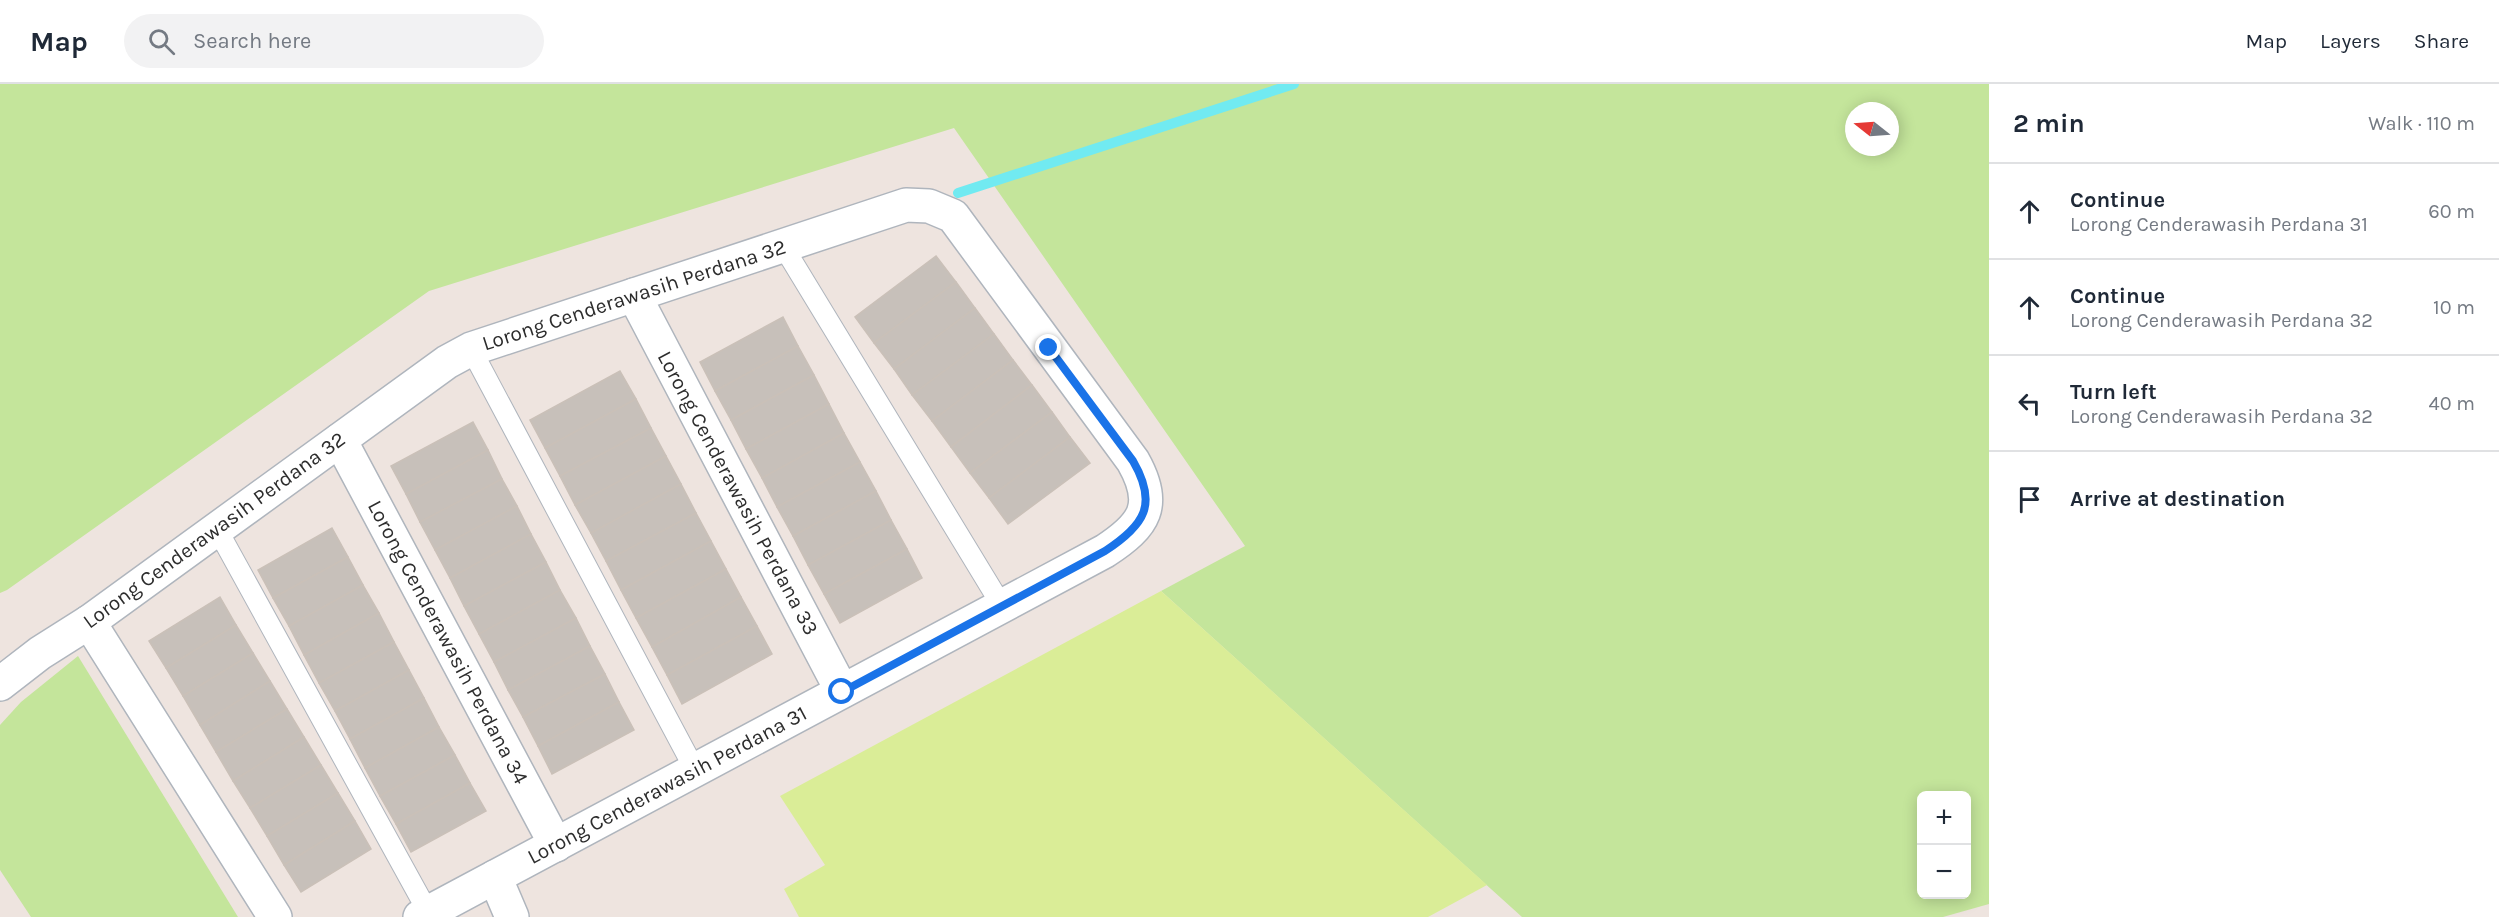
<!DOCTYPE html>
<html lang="en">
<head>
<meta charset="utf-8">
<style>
	body { margin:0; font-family:Karla,sans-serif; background:#f2f2f3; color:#1f2937 }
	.controls { position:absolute; right:18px; bottom:18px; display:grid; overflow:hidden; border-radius:9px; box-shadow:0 3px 15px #0003 }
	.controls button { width:54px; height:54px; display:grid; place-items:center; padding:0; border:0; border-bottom:2px solid #e0e1e3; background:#fff; color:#1f2937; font:30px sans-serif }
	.compass { position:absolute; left:1845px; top:18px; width:54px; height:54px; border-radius:50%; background:#fff; box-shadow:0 3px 15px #0003; rotate:287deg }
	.stop { position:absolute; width:18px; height:18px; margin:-14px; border:4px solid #1a73e8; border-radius:50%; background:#fff }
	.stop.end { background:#1a73e8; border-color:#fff; box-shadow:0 2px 6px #0008 }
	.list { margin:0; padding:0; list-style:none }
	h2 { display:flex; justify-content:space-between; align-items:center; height:78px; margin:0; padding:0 24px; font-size:26px }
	h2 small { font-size:20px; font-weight:400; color:#747a83 }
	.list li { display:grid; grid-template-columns:39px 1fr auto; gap:18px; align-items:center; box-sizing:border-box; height:96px; padding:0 24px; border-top:2px solid #e0e1e3 }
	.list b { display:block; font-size:22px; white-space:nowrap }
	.list p { margin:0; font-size:20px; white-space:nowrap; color:#747a83 }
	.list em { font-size:20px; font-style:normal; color:#747a83 }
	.icon { flex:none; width:33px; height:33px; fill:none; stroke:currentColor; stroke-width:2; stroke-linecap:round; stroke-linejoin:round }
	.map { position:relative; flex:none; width:1989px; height:833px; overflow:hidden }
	header { display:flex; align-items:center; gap:36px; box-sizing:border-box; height:84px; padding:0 30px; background:#fff; border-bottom:2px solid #e0e1e3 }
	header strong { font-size:28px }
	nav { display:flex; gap:33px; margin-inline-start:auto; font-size:21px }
	.search { width:420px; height:54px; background:#f2f2f3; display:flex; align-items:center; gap:15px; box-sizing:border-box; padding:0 21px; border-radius:33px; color:#747a83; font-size:22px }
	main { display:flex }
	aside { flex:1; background:#fff }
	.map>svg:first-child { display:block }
	.green { fill:#c4e59b; fill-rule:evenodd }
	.pitch { fill:#daed97 }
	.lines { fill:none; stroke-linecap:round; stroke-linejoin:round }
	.stream { stroke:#71eaf1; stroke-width:10 }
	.building { fill:#c7c0ba; stroke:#cac0b8; stroke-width:1.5 }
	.service-casing { stroke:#afb5bd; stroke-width:22 }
	.minor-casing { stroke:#afb5bd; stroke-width:36 }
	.service { stroke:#fff; stroke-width:20 }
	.minor { stroke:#fff; stroke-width:33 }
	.route { stroke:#1a73e8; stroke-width:8 }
	.labels { text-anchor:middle; stroke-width:4.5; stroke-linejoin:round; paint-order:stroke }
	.street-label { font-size:21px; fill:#2d2d2d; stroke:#fff }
</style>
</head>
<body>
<header>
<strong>Map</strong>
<div class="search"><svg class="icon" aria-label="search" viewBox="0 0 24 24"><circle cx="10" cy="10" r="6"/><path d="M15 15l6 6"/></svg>Search here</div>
<nav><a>Map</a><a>Layers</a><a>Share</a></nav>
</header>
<main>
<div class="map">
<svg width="1989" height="833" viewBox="0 0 1989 833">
	<rect width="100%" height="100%" fill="#eee4df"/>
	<!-- green -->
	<g class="green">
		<path d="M0,0H1989V820L1943,833H1522L1161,507L1245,462L954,44L429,207L7,506L0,509ZM1854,27H1890V63H1854ZM1922,712H1966V810H1922Z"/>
		<polygon points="78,572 238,833 31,833 0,786 0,641 21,618"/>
	</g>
	<!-- pitch -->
	<polygon class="pitch" points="1161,507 1487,801 1428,833 799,833 784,805 825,781 780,712"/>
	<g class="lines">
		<!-- stream -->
		<polyline class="stream" points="958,109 1294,0"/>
	</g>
	<!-- building -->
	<g class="building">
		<polygon points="936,172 956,198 874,259 855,233"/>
		<polygon points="956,198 975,224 894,285 874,259"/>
		<polygon points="975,224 994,250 912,311 894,285"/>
		<polygon points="783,233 798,262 715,307 700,278"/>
		<polygon points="994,250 1013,276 932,337 912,311"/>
		<polygon points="798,262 814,291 731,336 715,307"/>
		<polygon points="1013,276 1032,301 951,363 932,337"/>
		<polygon points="620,287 636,315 545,364 530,336"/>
		<polygon points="814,291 829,320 746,365 731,336"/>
		<polygon points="1032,301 1052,328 970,389 951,363"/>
		<polygon points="636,315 651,344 560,392 545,364"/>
		<polygon points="829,320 844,349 762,394 746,365"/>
		<polygon points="1052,328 1070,353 989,414 970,389"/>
		<polygon points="473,338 488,366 406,410 391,382"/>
		<polygon points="651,344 666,372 575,421 560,392"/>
		<polygon points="844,349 860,378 777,423 762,394"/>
		<polygon points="1070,353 1090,379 1008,440 989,414"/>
		<polygon points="488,366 502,395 420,438 406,410"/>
		<polygon points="666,372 681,400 591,449 575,421"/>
		<polygon points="860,378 876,407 793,452 777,423"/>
		<polygon points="502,395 517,422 435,466 420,438"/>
		<polygon points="681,400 696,429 606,477 591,449"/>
		<polygon points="876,407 891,436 808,481 793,452"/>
		<polygon points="517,422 531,450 450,494 435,466"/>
		<polygon points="696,429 711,457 621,506 606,477"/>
		<polygon points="891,436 907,465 824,510 808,481"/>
		<polygon points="332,444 348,473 273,514 258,486"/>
		<polygon points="531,450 546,478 464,522 450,494"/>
		<polygon points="711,457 726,485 636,534 621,506"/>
		<polygon points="907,465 922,494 840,539 824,510"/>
		<polygon points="348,473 363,501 289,542 273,514"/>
		<polygon points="546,478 560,506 479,550 464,522"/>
		<polygon points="726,485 741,513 652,563 636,534"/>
		<polygon points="363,501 379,529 304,571 289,542"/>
		<polygon points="560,506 576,534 494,578 479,550"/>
		<polygon points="220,513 236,541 166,584 149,557"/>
		<polygon points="741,513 757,542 667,591 652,563"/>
		<polygon points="379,529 394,558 319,599 304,571"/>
		<polygon points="576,534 590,562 508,606 494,578"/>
		<polygon points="236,541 253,569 183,612 166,584"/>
		<polygon points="757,542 772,570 682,620 667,591"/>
		<polygon points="394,558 409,586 335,627 319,599"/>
		<polygon points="590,562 605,590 523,633 508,606"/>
		<polygon points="253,569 270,597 200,641 183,612"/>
		<polygon points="409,586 424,614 350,655 335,627"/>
		<polygon points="605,590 619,618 538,662 523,633"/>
		<polygon points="270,597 287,625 216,668 200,641"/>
		<polygon points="424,614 439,643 365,684 350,655"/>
		<polygon points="619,618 634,646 552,690 538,662"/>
		<polygon points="287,625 304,653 233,697 216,668"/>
		<polygon points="439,643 455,671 380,712 365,684"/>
		<polygon points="304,653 321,681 250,724 233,697"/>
		<polygon points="455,671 470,699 396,740 380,712"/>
		<polygon points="321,681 338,709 267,752 250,724"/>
		<polygon points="470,699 486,727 411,768 396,740"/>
		<polygon points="338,709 355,737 284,781 267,752"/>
		<polygon points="355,737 371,765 301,808 284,781"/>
	</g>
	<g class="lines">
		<!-- service casing -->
		<g class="service-casing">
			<g id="service">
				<polyline points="783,162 1002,522"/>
				<polyline points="471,265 695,686"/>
				<polyline points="217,445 428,828"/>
			</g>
		</g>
		<!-- minor casing -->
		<g class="minor-casing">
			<g id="minor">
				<polyline points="634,211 842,607"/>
				<polyline points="340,356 556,761"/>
				<polyline points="89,538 275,833"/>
				<path d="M0,600L40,569L89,538L447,278L471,265L906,121L929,122L953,132L1133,377C1158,421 1145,441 1105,467L420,833"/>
				<polyline points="495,793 512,833"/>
			</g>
		</g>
		<!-- service -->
		<use href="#service" class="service"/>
		<!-- minor -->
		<use href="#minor" class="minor"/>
	</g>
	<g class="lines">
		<!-- route -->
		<path class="route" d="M842,608L1105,467C1145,441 1158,420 1133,377L1049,264"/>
	</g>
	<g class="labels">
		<!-- street labels -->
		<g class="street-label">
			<text transform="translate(634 211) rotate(-18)" y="7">Lorong Cenderawasih Perdana 32</text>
			<text transform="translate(738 409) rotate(62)" y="7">Lorong Cenderawasih Perdana 33</text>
			<text transform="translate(214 446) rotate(-36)" y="7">Lorong Cenderawasih Perdana 32</text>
			<text transform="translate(448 558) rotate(62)" y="7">Lorong Cenderawasih Perdana 34</text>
			<text transform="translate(667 701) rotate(-28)" y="7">Lorong Cenderawasih Perdana 31</text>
		</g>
	</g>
</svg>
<div class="controls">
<button>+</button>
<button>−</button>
</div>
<svg class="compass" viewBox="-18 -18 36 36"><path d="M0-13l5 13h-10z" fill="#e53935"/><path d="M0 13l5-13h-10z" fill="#747a83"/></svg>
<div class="stop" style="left:842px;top:608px"></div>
<div class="stop end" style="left:1049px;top:264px"></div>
</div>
<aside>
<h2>2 min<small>Walk · 110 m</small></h2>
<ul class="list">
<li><svg class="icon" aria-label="ahead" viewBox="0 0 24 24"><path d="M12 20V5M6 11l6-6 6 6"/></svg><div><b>Continue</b><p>Lorong Cenderawasih Perdana 31</p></div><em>60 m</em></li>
<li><svg class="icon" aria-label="ahead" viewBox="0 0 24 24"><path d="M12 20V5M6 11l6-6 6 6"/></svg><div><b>Continue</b><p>Lorong Cenderawasih Perdana 32</p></div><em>10 m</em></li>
<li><svg class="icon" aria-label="left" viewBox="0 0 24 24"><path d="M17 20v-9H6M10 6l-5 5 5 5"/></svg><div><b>Turn left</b><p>Lorong Cenderawasih Perdana 32</p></div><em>40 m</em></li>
<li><svg class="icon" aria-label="arrive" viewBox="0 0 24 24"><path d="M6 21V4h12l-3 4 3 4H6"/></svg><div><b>Arrive at destination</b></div></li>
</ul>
</aside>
</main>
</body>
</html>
